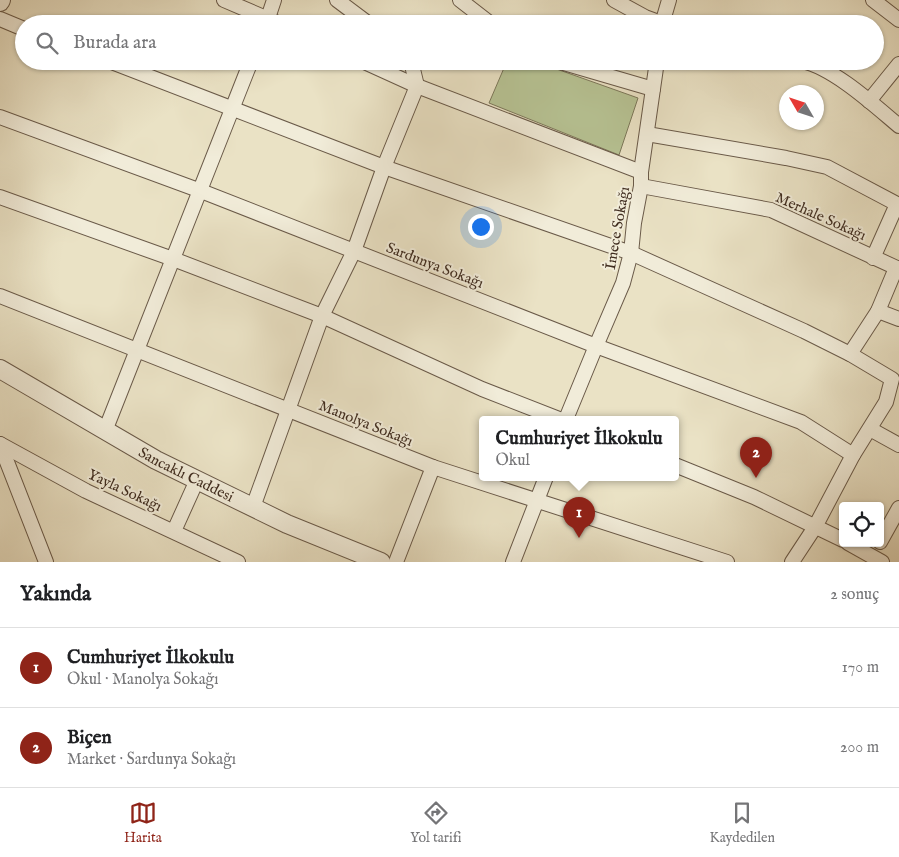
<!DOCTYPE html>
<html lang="tr">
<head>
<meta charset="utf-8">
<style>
	body { margin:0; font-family:"IM FELL English",serif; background:#f2f2f2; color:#202124 }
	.controls { position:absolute; right:15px; bottom:15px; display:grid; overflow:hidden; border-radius:5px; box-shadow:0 1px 4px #0004 }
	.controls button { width:45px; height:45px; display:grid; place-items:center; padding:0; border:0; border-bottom:1px solid #e0e0e0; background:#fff; color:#202124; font:25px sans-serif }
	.compass { position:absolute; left:779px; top:85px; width:45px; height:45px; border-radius:50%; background:#fff; box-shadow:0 1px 4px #0004; rotate:309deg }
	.you { position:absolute; left:480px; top:226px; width:18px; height:18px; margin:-12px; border:4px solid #fff; border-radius:50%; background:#1a73e8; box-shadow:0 0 0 8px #1a73e833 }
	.badge { display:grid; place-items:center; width:32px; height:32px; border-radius:50%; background:#8f2418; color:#fff; font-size:16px; font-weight:700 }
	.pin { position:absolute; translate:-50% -41px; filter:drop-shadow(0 1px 2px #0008) }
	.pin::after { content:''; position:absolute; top:26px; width:18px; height:15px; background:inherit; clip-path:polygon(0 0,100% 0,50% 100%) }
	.popup { position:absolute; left:479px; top:416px; width:200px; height:65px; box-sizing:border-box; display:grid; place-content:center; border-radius:5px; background:#fff; filter:drop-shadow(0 1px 4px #0005); font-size:16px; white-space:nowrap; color:#757577 }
	.popup b { font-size:19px; color:#202124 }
	.popup::after { content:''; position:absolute; left:50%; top:100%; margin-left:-10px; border:10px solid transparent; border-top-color:#fff }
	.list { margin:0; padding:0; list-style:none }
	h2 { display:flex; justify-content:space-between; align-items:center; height:65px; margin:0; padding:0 20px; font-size:21px }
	h2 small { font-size:16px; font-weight:400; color:#757577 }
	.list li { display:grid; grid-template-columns:32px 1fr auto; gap:15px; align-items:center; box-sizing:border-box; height:80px; padding:0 20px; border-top:1px solid #e0e0e0 }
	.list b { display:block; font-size:19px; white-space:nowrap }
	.list p { margin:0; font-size:16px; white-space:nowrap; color:#757577 }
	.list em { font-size:16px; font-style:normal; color:#757577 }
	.icon { flex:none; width:28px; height:28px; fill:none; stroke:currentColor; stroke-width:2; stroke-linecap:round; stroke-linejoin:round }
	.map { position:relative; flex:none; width:899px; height:562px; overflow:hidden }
	.search { position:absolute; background:#fff; box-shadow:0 1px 4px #0004; left:15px; right:15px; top:15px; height:55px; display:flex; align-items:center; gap:12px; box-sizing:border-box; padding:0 18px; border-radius:28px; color:#757577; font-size:19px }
	.sheet { height:225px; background:#fff }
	nav { display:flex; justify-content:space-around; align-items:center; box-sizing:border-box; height:70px; border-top:1px solid #e0e0e0; background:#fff; font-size:14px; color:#757577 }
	nav a { display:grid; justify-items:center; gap:2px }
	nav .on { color:#8f2418 }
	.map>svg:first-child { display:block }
	.green { fill:#b7c394; stroke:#7c785a }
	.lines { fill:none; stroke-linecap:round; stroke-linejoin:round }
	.minor-casing { stroke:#6a5a49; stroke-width:16 }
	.tertiary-casing { stroke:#6a5a49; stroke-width:20 }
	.minor { stroke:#f1ecd9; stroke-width:14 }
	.tertiary { stroke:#f1ecd9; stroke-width:18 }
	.labels { text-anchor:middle; stroke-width:4; stroke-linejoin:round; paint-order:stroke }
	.street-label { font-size:15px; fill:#402d20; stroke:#f1ecd9 }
</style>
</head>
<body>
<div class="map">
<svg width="899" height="562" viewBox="0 0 899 562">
	<rect width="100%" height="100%" fill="#eae2c5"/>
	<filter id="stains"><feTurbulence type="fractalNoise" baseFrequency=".004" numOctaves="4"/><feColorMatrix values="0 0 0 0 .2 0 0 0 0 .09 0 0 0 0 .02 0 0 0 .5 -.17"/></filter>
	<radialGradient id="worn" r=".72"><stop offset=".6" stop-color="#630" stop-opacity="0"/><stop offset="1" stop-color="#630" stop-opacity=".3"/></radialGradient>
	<!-- green -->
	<polygon class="green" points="507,61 534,61 638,98 619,155 489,103"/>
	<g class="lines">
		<!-- minor casing -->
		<g class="minor-casing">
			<g id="minor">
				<polyline points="224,0 280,24"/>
				<polyline points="337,0 369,24"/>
				<polyline points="460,0 491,24"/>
				<polyline points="614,0 645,17 664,24"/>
				<polyline points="873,0 899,20"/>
				<polyline points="0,19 24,29"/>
				<polyline points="266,24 274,0"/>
				<polyline points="662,24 669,0"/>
				<polyline points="109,61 384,167 631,253 804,331 850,354 892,379 886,402 853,455 815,527 792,562"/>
				<polyline points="362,61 417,86 641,172"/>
				<polyline points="557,61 653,89"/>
				<path d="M802,61C834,68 874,105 899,126"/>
				<polyline points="869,101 899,64"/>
				<polyline points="0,117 201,191 596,346 801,422 853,455"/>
				<polyline points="647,134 786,158 827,167 897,204 873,258"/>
				<polyline points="641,186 771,210 899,269"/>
				<polyline points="0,197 173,259 322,316 482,389 559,419"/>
				<polyline points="0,296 433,467 727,562"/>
				<polyline points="878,311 899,319"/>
				<polyline points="850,354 878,311 896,268"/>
				<polyline points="566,419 596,346 623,283 631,253 634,223 641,186 641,172 657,61"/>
				<polyline points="870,429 899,445"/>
				<polyline points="105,431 251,61"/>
				<polyline points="0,444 86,491 238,562"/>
				<polyline points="0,444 46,562"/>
				<polyline points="675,465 754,497 843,540"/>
				<polyline points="253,507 322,316 354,251 384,167 417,86 411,61"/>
				<polyline points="174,531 197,480"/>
				<polyline points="880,542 899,508"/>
				<polyline points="848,543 882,562"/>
				<polyline points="396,562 433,467"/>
				<polyline points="513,562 546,477"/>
			</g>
		</g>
		<!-- tertiary casing -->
		<g class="tertiary-casing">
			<g id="tertiary">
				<polyline points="0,2 1,0"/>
				<path id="s1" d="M0,369L156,460L287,524L381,562"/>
			</g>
		</g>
		<!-- minor -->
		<use href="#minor" class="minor"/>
		<!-- tertiary -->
		<use href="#tertiary" class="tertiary"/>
	</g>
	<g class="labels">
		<!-- street labels -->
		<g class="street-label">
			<text transform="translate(821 216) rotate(24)" y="5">Merhale Sokağı</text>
			<text transform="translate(617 228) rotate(-80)" y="5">İmece Sokağı</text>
			<text transform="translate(435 265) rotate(21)" y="5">Sardunya Sokağı</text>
			<text transform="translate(366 423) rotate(22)" y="5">Manolya Sokağı</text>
			<text dy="5" stroke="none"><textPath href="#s1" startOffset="214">Sancaklı Caddesi</textPath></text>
			<text transform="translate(125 490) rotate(25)" y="5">Yayla Sokağı</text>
		</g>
	</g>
	<rect width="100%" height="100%" filter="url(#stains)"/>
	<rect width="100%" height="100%" fill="url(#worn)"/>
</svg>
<div class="controls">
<button><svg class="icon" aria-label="locate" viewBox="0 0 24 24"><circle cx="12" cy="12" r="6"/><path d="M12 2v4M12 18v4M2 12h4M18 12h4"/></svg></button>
</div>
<svg class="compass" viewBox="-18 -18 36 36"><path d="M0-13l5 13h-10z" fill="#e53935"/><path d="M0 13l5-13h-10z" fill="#757577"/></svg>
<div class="you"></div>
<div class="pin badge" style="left:579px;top:538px">1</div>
<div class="popup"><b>Cumhuriyet İlkokulu</b>Okul</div>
<div class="pin badge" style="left:756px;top:478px">2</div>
<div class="search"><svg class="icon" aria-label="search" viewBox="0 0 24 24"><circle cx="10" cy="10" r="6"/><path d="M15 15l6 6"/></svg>Burada ara</div>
</div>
<section class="sheet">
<h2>Yakında<small>2 sonuç</small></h2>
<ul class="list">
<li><span class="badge">1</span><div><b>Cumhuriyet İlkokulu</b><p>Okul · Manolya Sokağı</p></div><em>170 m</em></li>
<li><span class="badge">2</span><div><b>Biçen</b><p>Market · Sardunya Sokağı</p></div><em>200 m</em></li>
</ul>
</section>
<nav>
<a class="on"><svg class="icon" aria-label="map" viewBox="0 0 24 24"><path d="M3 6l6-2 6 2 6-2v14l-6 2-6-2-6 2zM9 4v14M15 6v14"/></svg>Harita</a>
<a><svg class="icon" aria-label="directions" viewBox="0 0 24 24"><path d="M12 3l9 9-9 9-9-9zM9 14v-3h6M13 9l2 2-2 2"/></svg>Yol tarifi</a>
<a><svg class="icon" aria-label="saved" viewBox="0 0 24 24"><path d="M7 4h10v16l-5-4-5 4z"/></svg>Kaydedilen</a>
</nav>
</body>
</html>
